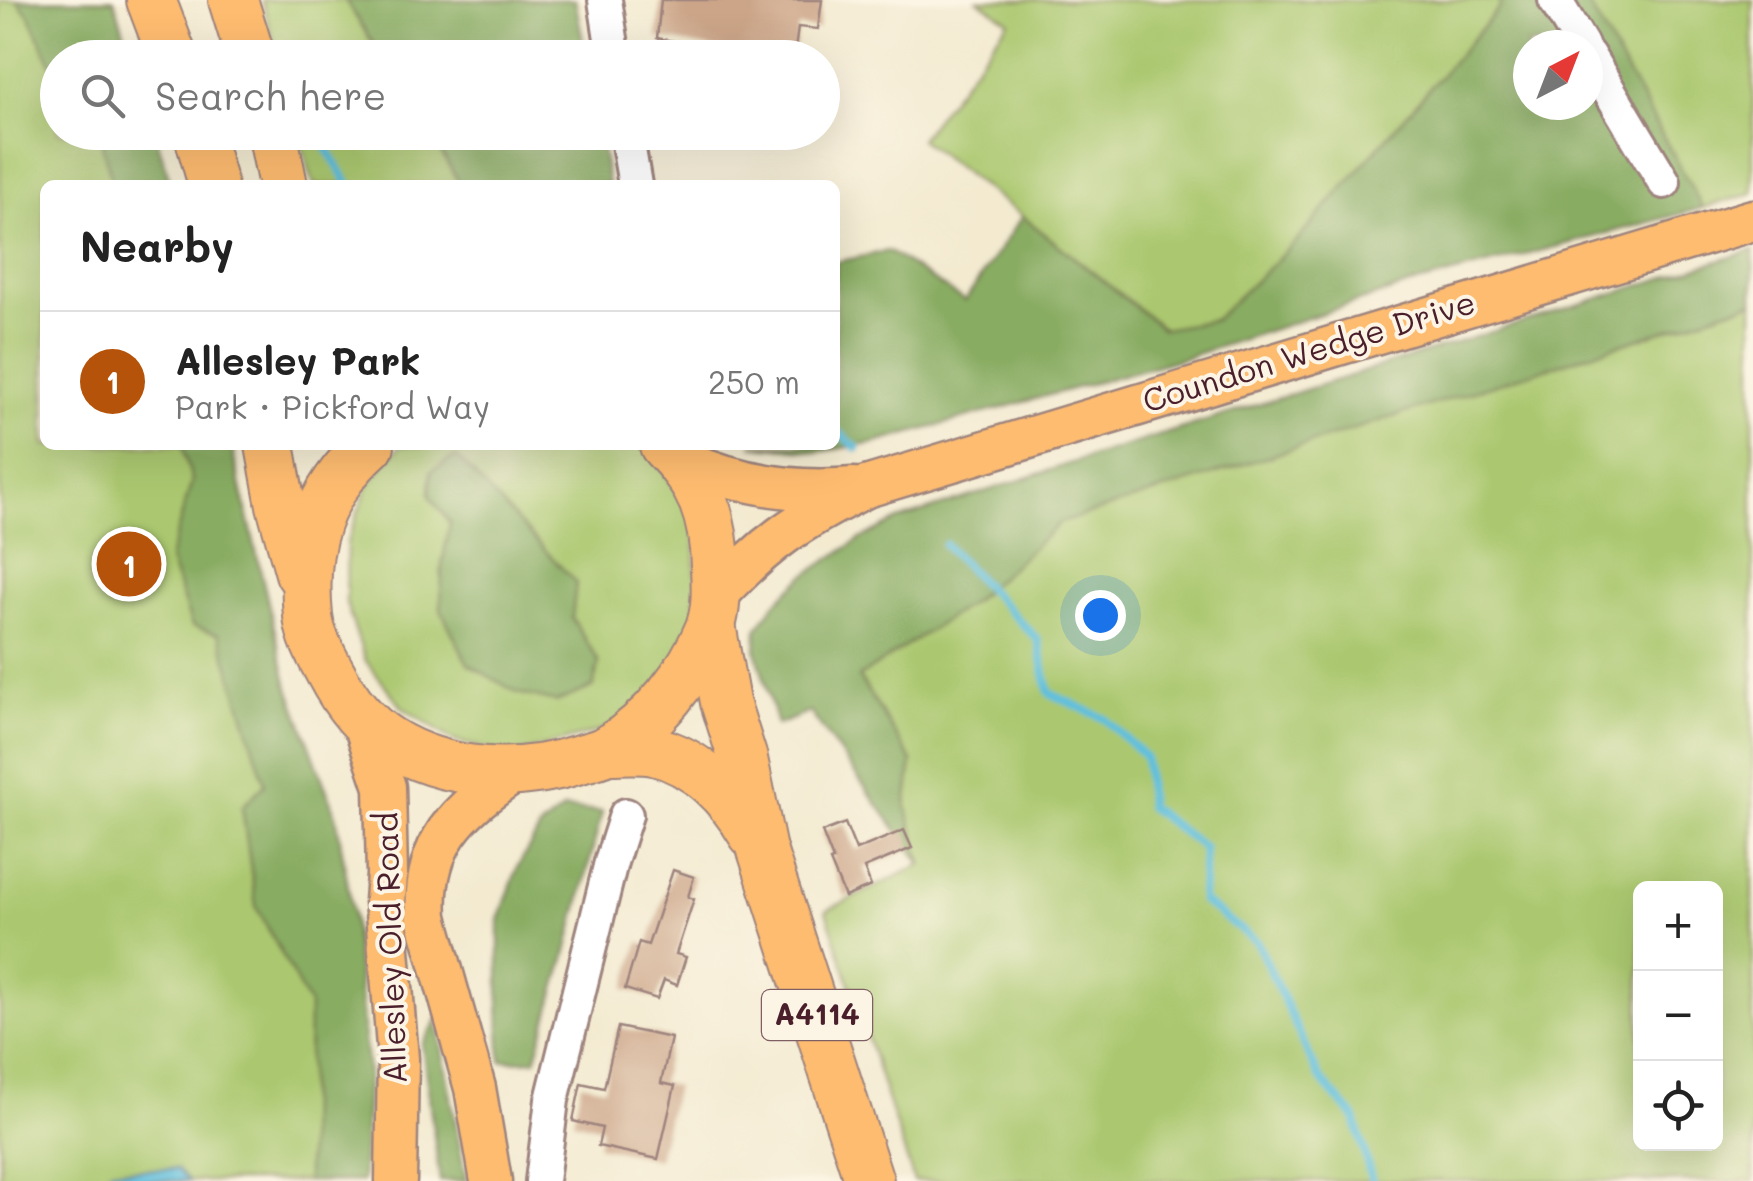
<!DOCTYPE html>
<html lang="en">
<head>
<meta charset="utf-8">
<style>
	body { margin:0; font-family:Mali,sans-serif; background:#f2f2f2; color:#222 }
	.controls { position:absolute; right:30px; bottom:30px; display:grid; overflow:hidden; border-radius:15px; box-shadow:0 10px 40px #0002 }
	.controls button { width:90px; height:90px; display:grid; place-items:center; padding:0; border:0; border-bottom:2px solid #e0e0e0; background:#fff; color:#222; font:50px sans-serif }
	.compass { position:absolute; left:1513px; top:30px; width:90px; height:90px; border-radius:50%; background:#fff; box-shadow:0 10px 40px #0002; rotate:42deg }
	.you { position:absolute; left:1100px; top:615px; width:35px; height:35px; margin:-25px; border:8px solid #fff; border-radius:50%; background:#1a73e8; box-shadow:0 0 0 15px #1a73e833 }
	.badge { display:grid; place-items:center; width:65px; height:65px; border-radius:50%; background:#b45309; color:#fff; font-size:32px; font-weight:700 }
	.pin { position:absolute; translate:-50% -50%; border:5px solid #fff; box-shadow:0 2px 10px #0006 }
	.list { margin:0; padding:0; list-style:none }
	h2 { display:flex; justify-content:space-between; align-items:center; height:130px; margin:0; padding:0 40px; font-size:42px }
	h2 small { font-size:32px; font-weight:400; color:#767676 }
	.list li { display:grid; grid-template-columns:65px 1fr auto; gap:30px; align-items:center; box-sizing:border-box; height:140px; padding:0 40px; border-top:2px solid #e0e0e0 }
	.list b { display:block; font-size:38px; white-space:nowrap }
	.list p { margin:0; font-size:32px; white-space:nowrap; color:#767676 }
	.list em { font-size:32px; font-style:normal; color:#767676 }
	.icon { flex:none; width:55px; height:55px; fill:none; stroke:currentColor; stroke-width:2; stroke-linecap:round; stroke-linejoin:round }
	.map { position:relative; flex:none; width:1753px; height:1181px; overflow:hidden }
	.search { position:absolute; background:#fff; box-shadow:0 10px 40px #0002; left:40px; top:40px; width:800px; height:110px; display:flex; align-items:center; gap:25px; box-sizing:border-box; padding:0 35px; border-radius:55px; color:#767676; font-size:38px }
	.panel { position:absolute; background:#fff; box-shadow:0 10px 40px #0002; left:40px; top:180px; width:800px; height:270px; border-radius:15px }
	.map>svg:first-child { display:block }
	.green { fill:#abc870; stroke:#7a744e; stroke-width:2.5; fill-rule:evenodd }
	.forest { fill:#88ac62; stroke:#696646; stroke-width:2.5; fill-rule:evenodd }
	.water { fill:#60c0de; stroke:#557084; stroke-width:2.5 }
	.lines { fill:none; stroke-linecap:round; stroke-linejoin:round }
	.stream { stroke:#60c0de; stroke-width:8 }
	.building { fill:#cca588 }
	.minor-casing { stroke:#9e847e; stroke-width:38 }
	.major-casing { stroke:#9e847e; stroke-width:45 }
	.highway-casing { stroke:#9e847e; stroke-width:52 }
	.minor { stroke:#fff; stroke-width:32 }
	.major { stroke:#febc70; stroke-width:40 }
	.highway { stroke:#febc70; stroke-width:48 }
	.labels { text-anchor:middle; stroke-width:8; stroke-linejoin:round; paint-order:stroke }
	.shield { fill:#fcf5e5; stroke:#7f5f63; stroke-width:2.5 }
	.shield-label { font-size:30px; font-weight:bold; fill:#4a1f2b }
	.street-label { font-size:32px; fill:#4a1f2b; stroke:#fcf5e5 }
</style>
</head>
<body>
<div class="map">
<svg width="1753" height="1181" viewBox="0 0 1753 1181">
	<rect width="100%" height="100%" fill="#fcf5e5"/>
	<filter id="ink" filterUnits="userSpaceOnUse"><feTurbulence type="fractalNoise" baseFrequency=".01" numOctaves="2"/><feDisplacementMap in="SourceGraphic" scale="20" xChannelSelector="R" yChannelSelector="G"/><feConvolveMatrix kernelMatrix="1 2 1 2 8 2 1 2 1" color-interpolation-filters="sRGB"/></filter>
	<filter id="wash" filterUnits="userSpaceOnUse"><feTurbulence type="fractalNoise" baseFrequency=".0048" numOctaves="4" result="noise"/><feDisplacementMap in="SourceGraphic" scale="40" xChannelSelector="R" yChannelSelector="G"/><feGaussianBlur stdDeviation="2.25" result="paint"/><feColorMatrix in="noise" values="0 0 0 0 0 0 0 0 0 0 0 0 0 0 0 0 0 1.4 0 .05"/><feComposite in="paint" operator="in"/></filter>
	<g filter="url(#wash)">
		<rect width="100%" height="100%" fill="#f3ead0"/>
		<!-- green -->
		<g class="green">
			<polygon points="0,0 114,0 132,57 58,58 58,132 155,133 171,185 45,185 45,445 231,445 287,683 336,816 352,910 368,1075 362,1181 0,1181"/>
			<polygon points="262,0 575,0 586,57 278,57"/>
			<polygon points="978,0 1499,0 1501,6 1296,242 1214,320 1164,329 1022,216 920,139 1009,21"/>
			<polygon points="1586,0 1753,0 1753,193 1703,208"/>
			<polygon points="298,133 599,133 608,185 314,185"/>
			<path d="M1753,302V1181H914L826,911L922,864L906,806L912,761L859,677L975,600L1060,522ZM1640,888H1716V1144H1640Z"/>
			<polygon points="401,445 646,445 695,516 696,631 628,723 513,755 454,741 403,708 365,660 346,603 347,542 368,485"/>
		</g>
		<!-- forest -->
		<g class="forest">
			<polygon points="17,0 114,0 132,57 58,58 57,77 30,17"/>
			<polygon points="345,0 575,0 586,57 382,57"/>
			<path d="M1499,0H1586L1703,208L1410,285L1184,358L875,443L817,452L752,445H835L836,262L888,251L965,301L1022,216L1163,329L1214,320L1296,242L1501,6ZM1528,45H1588V105H1528Z"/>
			<polygon points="99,133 155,133 171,185 113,185"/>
			<polygon points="429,133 599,133 608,185 461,185"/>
			<polygon points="1753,250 1753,302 1060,523 975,600 859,677 912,761 906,806 922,865 810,712 777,725 756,650 757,629 775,603 804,576 860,539 898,520 1081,460"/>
			<polygon points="182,445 231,445 287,683 336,816 352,910 368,1075 362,1181 307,1181 309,1005 256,906 242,807 265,784 219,634 192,626 169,558 192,481"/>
			<polygon points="456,456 576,583 572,618 599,662 593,687 556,702 518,693 468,664 441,610 442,564 450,523 430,496 431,471"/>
			<polygon points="564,809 602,812 568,948 535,1060 501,1061 499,1006 499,920 518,866 541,827"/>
			<polygon points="437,1020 466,1181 440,1181 422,1045"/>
		</g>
		<!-- water -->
		<polygon class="water" points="177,1169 189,1181 103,1181 111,1170"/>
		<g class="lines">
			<!-- stream -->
			<g class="stream">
				<polyline points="317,132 349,185"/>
				<polyline points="835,429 857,448"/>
				<polyline points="945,545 1038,640 1049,693 1105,719 1145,757 1149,807 1204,848 1202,901 1257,942 1319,1077 1355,1118 1372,1181"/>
			</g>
		</g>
		<g id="blocks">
			<!-- building -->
			<g class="building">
				<polygon points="661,0 822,0 818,29 798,27 794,58 769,54 769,58 739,58 739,53 657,38"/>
				<polygon points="845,823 856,850 904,830 912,848 864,868 871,886 845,897 830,861 833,860 822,832"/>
				<polygon points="673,870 694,877 688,897 694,899 676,954 686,957 677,985 664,980 657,999 625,989 639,942 648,945"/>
				<polygon points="618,1027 671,1038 661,1083 675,1086 658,1159 598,1146 602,1128 573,1121 581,1083 604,1088"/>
			</g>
		</g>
	</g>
	<g filter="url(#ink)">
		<use href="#blocks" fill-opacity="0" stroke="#9e847e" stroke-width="2.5"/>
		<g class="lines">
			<!-- minor casing -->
			<g class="minor-casing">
				<g id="minor">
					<polyline points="605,0 614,58"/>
					<polyline points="1555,0 1582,45"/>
					<polyline points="1588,55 1664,182"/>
					<polyline points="626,132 635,185"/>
					<polyline points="542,1181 552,1100 611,862 626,815"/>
				</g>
			</g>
			<!-- major casing -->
			<g class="major-casing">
				<g id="major">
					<path d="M678,458C734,483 792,494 854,488"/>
					<path d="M715,598C764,543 801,519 866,487L1753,220"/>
					<polyline points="362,718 385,787 387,875 385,901 398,1059 396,1181"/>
					<path d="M491,1181L475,1088L427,917C422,844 457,811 514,773"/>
				</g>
			</g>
			<!-- highway casing -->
			<g class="highway-casing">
				<g id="highway">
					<polyline points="151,0 173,58"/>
					<polyline points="233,0 251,58"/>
					<polyline points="198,132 213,185"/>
					<polyline points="272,132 283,185"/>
					<polyline points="270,445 281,505 300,573"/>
					<path d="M370,445C317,493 301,546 308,616C310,636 321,655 330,672C344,699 363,725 389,741C445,776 519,779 580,759C590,756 601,754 609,749C653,723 691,675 710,628C717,609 716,587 715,567C714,516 701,482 664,445"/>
					<polyline points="711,625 725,702 743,759 762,850 869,1181"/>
					<path d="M607,750C622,750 639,748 654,751C698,761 731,797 753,834"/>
				</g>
			</g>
			<!-- minor -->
			<use href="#minor" class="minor"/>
			<!-- major -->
			<use href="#major" class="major"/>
			<!-- highway -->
			<use href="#highway" class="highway"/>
		</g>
	</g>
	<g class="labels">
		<!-- shield labels -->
		<rect class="shield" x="762" y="990" width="110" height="50" rx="8"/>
		<g class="shield-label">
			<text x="817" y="1025">A4114</text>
		</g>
		<!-- street labels -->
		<g class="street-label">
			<text transform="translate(1309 352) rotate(-17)" y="11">Coundon Wedge Drive</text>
			<text transform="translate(391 948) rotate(-92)" y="11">Allesley Old Road</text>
		</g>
	</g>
</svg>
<div class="controls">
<button>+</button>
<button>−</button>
<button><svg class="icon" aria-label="locate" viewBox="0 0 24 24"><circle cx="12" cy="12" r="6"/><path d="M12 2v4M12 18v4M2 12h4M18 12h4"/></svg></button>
</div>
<svg class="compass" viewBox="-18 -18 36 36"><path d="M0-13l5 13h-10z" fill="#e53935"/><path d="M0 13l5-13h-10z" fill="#767676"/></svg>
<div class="you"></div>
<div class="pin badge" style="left:129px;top:564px">1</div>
<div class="search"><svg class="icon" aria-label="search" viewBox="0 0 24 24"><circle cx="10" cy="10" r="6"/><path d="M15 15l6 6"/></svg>Search here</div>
<section class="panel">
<h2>Nearby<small></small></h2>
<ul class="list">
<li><span class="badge">1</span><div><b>Allesley Park</b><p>Park · Pickford Way</p></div><em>250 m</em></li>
</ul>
</section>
</div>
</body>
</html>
